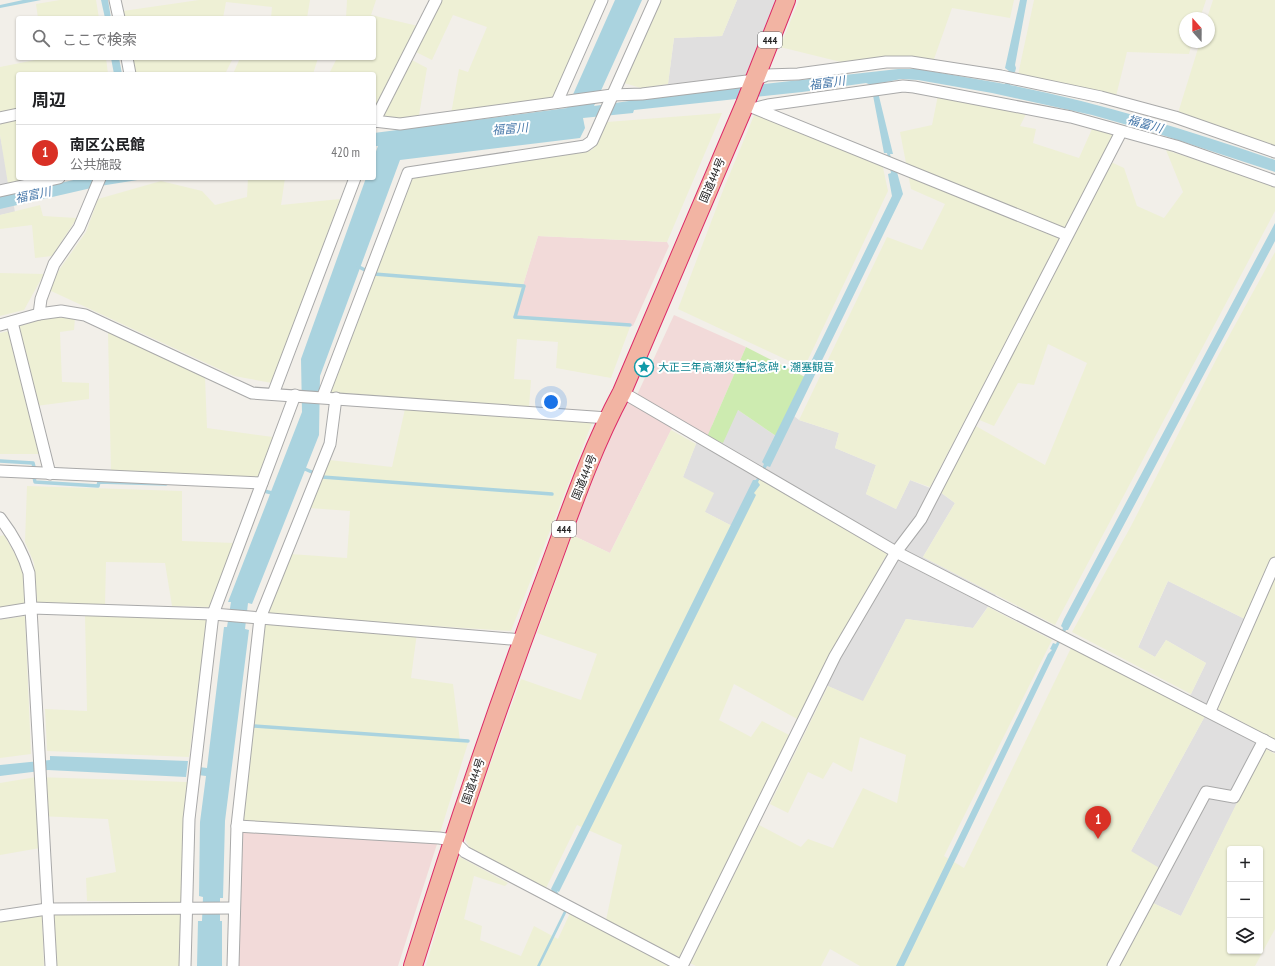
<!DOCTYPE html>
<html lang="ja">
<head>
<meta charset="utf-8">
<style>
	body { margin:0; font-family:"PT Sans Narrow","Noto Sans JP",sans-serif; background:#f6f6f6; color:#202124 }
	.controls { position:absolute; right:12px; bottom:12px; display:grid; overflow:hidden; border-radius:4px; box-shadow:0 1px 3px #0004 }
	.controls button { width:36px; height:36px; display:grid; place-items:center; padding:0; border:0; border-bottom:1px solid #e0e0e0; background:#fff; color:#202124; font:20px sans-serif }
	.compass { position:absolute; left:1179px; top:12px; width:36px; height:36px; border-radius:50%; background:#fff; box-shadow:0 1px 3px #0004; rotate:339deg }
	.you { position:absolute; left:551px; top:402px; width:14px; height:14px; margin:-10px; border:3px solid #fff; border-radius:50%; background:#1a73e8; box-shadow:0 0 0 6px #1a73e833 }
	.badge { display:grid; place-items:center; width:26px; height:26px; border-radius:50%; background:#d93025; color:#fff; font-size:13px; font-weight:700 }
	.pin { position:absolute; translate:-50% -33px; filter:drop-shadow(0 1px 2px #0008) }
	.pin::after { content:''; position:absolute; top:21px; width:14px; height:12px; background:inherit; clip-path:polygon(0 0,100% 0,50% 100%) }
	.list { margin:0; padding:0; list-style:none }
	h2 { display:flex; justify-content:space-between; align-items:center; height:52px; margin:0; padding:0 16px; font-size:17px }
	h2 small { font-size:13px; font-weight:400; color:#757577 }
	.list li { display:grid; grid-template-columns:26px 1fr auto; gap:12px; align-items:center; box-sizing:border-box; height:56px; padding:0 16px; border-top:1px solid #e0e0e0 }
	.list b { display:block; font-size:15px; white-space:nowrap }
	.list p { margin:0; font-size:13px; white-space:nowrap; color:#757577 }
	.list em { font-size:13px; font-style:normal; color:#757577 }
	.icon { flex:none; width:22px; height:22px; fill:none; stroke:currentColor; stroke-width:2; stroke-linecap:round; stroke-linejoin:round }
	.map { position:relative; flex:none; width:1275px; height:966px; overflow:hidden }
	.search { position:absolute; background:#fff; box-shadow:0 1px 3px #0004; left:16px; top:16px; width:360px; height:44px; display:flex; align-items:center; gap:10px; box-sizing:border-box; padding:0 14px; border-radius:4px; color:#757577; font-size:15px }
	.panel { position:absolute; background:#fff; box-shadow:0 1px 3px #0004; left:16px; top:72px; width:360px; height:108px; border-radius:4px }
	.map>svg:first-child { display:block }
	.residential { fill:#e0dfdf }
	.commercial { fill:#f2dad9 }
	.farmland { fill:#eef0d5; fill-rule:evenodd }
	.grass { fill:#cdebb0 }
	.water { fill:#aad3df }
	.lines { fill:none; stroke-linecap:round; stroke-linejoin:round }
	.stream { stroke:#aad3df; stroke-width:3.5 }
	.minor-casing { stroke:#a9a9a9; stroke-width:13 }
	.trunk-casing { stroke:#dc2a67; stroke-width:20 }
	.minor { stroke:#fff; stroke-width:11 }
	.trunk { stroke:#f2b4a3; stroke-width:18 }
	.labels { text-anchor:middle; stroke-width:4; stroke-linejoin:round; paint-order:stroke }
	.shield { fill:#fff; stroke:#646464; stroke-width:1 }
	.shield-label { font-size:10px; font-weight:bold; fill:#222 }
	.street-label { font-size:11px; fill:#222; stroke:#fff }
	.culture-label { font-size:11px; fill:#0d838f; stroke:#fff; text-anchor:start }
	.water-label { font-size:12px; font-style:italic; fill:#4a7aab; stroke:#fff }
</style>
</head>
<body>
<div class="map">
<svg width="1275" height="966" viewBox="0 0 1275 966">
	<rect width="100%" height="100%" fill="#f2efe9"/>
	<!-- residential -->
	<g class="residential">
		<polygon points="737,0 777,0 746,78 668,84 674,38 722,36"/>
		<polygon points="0,135 15,212 0,215"/>
		<polygon points="738,410 779,438 790,413 799,420 839,433 835,448 876,465 866,494 896,509 910,480 940,492 955,503 923,557 996,595 973,628 906,619 863,702 817,681 734,527 705,512 683,477 700,433"/>
		<polygon points="1168,581 1253,623 1218,709 1270,737 1181,916 1153,903 1131,851 1205,716 1184,705 1191,694 1206,663 1166,640 1155,657 1138,648"/>
	</g>
	<!-- commercial -->
	<g class="commercial">
		<polygon points="538,236 667,242 669,246 633,326 513,318"/>
		<polygon points="674,315 746,347 707,437 676,420 610,553 572,535 588,487 624,407 637,395"/>
		<polygon points="242,832 438,841 398,966 238,966"/>
	</g>
	<!-- farmland -->
	<g class="farmland">
		<polygon points="60,0 96,0 99,18 38,18 36,4"/>
		<polygon points="199,0 310,0 307,18 271,18 272,7 226,2 223,18 125,18 123,11"/>
		<polygon points="347,0 376,0 371,15 418,26 374,113 374,74 329,74 337,58 374,58 374,18 346,18"/>
		<polygon points="440,0 598,0 555,98 451,114 459,69 468,72 487,27 453,15 432,60 414,51"/>
		<polygon points="661,0 737,0 722,36 674,38 668,84 641,88 624,83"/>
		<polygon points="799,0 1014,0 1010,18 952,8 934,59 894,56 845,63 780,47"/>
		<polygon points="1034,0 1206,0 1200,18 1185,18 1185,42 1192,42 1189,54 1127,52 1116,96 1018,75"/>
		<polygon points="1213,0 1275,0 1275,146 1178,113 1200,42 1209,42 1209,18 1207,18"/>
		<polygon points="45,58 106,58 108,74 18,74 18,178 37,178 8,184 0,135 0,67"/>
		<polygon points="132,58 233,58 225,74 135,74"/>
		<polygon points="240,58 318,58 313,74 233,74"/>
		<polygon points="410,59 427,68 419,115 416,118 381,119"/>
		<polygon points="938,95 1026,114 1020,126 1036,129 1033,143 1079,158 1092,129 1114,135 930,487 910,480 896,509 866,494 876,465 835,448 839,433 799,420 887,237 922,250 945,204 911,189 900,132 932,125"/>
		<polygon points="722,113 667,242 538,236 513,318 630,327 611,378 556,368 558,342 517,339 514,379 531,380 529,407 329,392 412,176 592,150 607,122"/>
		<polygon points="755,113 882,163 888,191 804,368 678,309 724,188"/>
		<polygon points="1166,150 1275,186 1275,211 1055,625 923,557 955,503 940,492 974,425 1045,465 1087,363 1048,344 1034,385 1018,383 994,426 977,419 1111,162 1124,168 1137,206 1164,218 1183,192"/>
		<polygon points="248,178 285,178 281,205 340,199 272,383 234,376 49,290 59,270 86,232 98,199 161,181 202,191 215,205 247,197"/>
		<polygon points="40,205 43,216 77,218 52,256 35,258 32,225 0,229 0,215"/>
		<polygon points="1275,252 1275,740 1218,709 1253,623 1168,581 1138,647 1155,657 1166,640 1206,663 1191,694 1072,632 1130,528 1218,356"/>
		<polygon points="0,273 44,274 24,310 0,316"/>
		<polygon points="46,318 75,318 74,330 60,332 62,382 89,383 89,399 36,406 17,327"/>
		<polygon points="9,331 40,454 0,454 0,333"/>
		<polygon points="108,332 205,377 207,428 273,437 259,479 111,473"/>
		<polygon points="405,409 592,423 511,631 418,625 411,678 453,684 460,741 468,743 440,833 242,823 265,616 290,554 347,558 350,511 309,508 329,460 392,467"/>
		<polygon points="671,430 696,444 683,477 714,493 705,512 734,527 759,479 887,554 817,681 799,720 734,684 719,720 751,737 762,721 791,736 679,957 606,920 622,845 577,825 546,888 469,847 464,837 521,679 581,700 597,654 537,633 572,535 610,553"/>
		<polygon points="27,486 182,491 182,541 234,543 210,607 172,606 165,563 106,562 105,605 37,602 34,563 25,542"/>
		<polygon points="4,535 23,568 26,605 0,608 0,536"/>
		<polygon points="988,607 1052,640 944,856 964,868 1071,648 1205,716 1131,851 1161,869 1108,966 860,966 830,949 821,966 696,966 690,963 759,825 801,847 808,839 833,848 863,788 897,803 906,755 860,737 852,772 833,762 823,779 808,772 788,813 770,804 828,686 863,701 906,619 973,628"/>
		<polygon points="85,615 207,620 189,757 47,751 45,709 87,711"/>
		<polygon points="25,616 31,754 0,758 0,620"/>
		<path d="M1264,748L1275,754V929L1255,966H1119L1153,903L1181,916ZM1230,849H1260V951H1230Z"/>
		<polygon points="36,777 187,782 184,819 182,903 87,901 86,878 116,872 108,819 38,816 40,848 0,855 0,783"/>
		<polygon points="458,856 508,883 505,886 474,876 464,919 482,926 480,940 521,956 534,926 558,939 570,913 671,966 426,966"/>
		<polygon points="42,914 44,966 0,966 0,921"/>
		<polygon points="180,914 180,966 55,966 52,915"/>
	</g>
	<!-- grass -->
	<polygon class="grass" points="746,347 807,378 779,438 738,410 723,443 707,437"/>
	<!-- water -->
	<g class="water">
		<polygon points="23,0 41,0 0,8 0,5"/>
		<polygon points="101,0 108,0 111,18 105,18"/>
		<path d="M615,0H642L594,106L629,101L631,99L898,69H918L1005,84L1009,71L1005,68L1020,0H1027L1015,65L1016,68L1015,72H1012L1010,85C1101,103 1188,130 1275,160V172L1159,134L1092,115L992,93L918,80L901,79L876,84L893,154H890L895,172H897L903,194L770,467L767,466L758,482L760,485L754,493L756,495L559,892L557,891L567,911L540,966H537L564,911L551,889L753,480H756L764,464L762,462L892,196L888,174L891,173L887,153H884L871,85L866,83L802,92L634,110L633,113L583,118L585,128L580,138L400,160L320,376L319,435L252,604L248,603L245,629L249,630L225,821L223,898H220V921H222V966H197L198,921H202L203,897L199,896L200,822L206,776L198,775L199,767L207,768L224,627H227L231,602H228L302,412L301,359L366,178H374V157L378,146H374V133L567,108Z"/>
		<polygon points="111,58 119,58 122,74 114,74"/>
		<polygon points="82,178 150,178 100,186 0,209 0,197"/>
		<polygon points="1275,223 1275,241 1068,630 1066,630 904,966 896,966 1048,654 1052,650 1050,649 1053,643 1056,644 1063,628 1061,626 1064,619"/>
		<polygon points="50,756 188,761 186,777 48,770 0,776 0,765 50,760"/>
	</g>
	<g class="lines">
		<!-- stream -->
		<g class="stream">
			<polyline points="359,267 367,271"/>
			<polyline points="374,274 524,286 515,317 630,325"/>
			<polyline points="0,461 33,463 34,467"/>
			<polyline points="305,469 314,473"/>
			<polyline points="34,477 35,482 98,486 99,482 166,484"/>
			<polyline points="322,477 552,494"/>
			<polyline points="264,491 272,493"/>
			<polyline points="253,726 468,741"/>
		</g>
		<!-- minor casing -->
		<g class="minor-casing">
			<g id="minor">
				<polyline points="115,0 119,18"/>
				<polyline points="127,58 130,74"/>
				<polyline points="557,102 602,0"/>
				<polyline points="754,108 1067,235"/>
				<polyline points="756,108 768,105 903,86 914,87 1071,117 1176,146 1275,181"/>
				<polyline points="0,118 18,114"/>
				<polyline points="374,121 400,124 612,95 642,94 755,80 767,75 798,74 886,62 911,62 1001,76 1101,97 1175,117 1275,152"/>
				<polyline points="374,122 436,0"/>
				<polyline points="0,191 59,178"/>
				<polyline points="39,314 61,311 85,315 252,393 608,418"/>
				<polyline points="12,322 50,474"/>
				<polyline points="0,325 39,314 41,299 54,264 79,228 100,178"/>
				<polyline points="622,392 896,552 1275,746"/>
				<polyline points="273,394 355,178"/>
				<polyline points="323,396 408,173 585,146 592,141 655,0"/>
				<polyline points="0,471 262,483"/>
				<path d="M0,518C13,535 23,552 29,573L51,966"/>
				<polyline points="0,613 32,608 213,614 523,640"/>
				<polyline points="1210,711 1275,563"/>
				<polyline points="237,826 439,838 453,840 465,852 682,966"/>
				<polyline points="0,916 47,909 234,908"/>
				<polyline points="185,966 189,819 213,614 295,395"/>
				<polyline points="233,966 237,826 260,618 330,444 336,398"/>
				<polyline points="682,966 835,656 896,552 921,519 1121,132"/>
				<polyline points="1113,966 1206,792 1234,797 1264,740"/>
			</g>
		</g>
		<!-- trunk casing -->
		<g class="trunk-casing">
			<path id="trunk" d="M413,966C453,838 496,711 543,585C567,521 589,453 622,392L745,104L786,0"/>
		</g>
		<!-- minor -->
		<use href="#minor" class="minor"/>
		<!-- trunk -->
		<use href="#trunk" class="trunk"/>
	</g>
	<!-- icons -->
	<defs>
		<g id="sight-ring" transform="scale(1)"><circle r="9.5" fill="#fff" stroke="#0f9aa8" stroke-width="1.5"/><path d="M0-6L1.8-2.2L6-1.7L2.9 1.2L3.7 5.4L0 3.3L-3.7 5.4L-2.9 1.2L-6-1.7L-1.8-2.2Z" fill="#0f9aa8"/></g>
	</defs>
	<g fill-rule="evenodd">
		<use href="#sight-ring" x="644" y="367"/>
	</g>
	<g class="labels">
		<!-- shield labels -->
		<g class="shield">
			<rect x="758" y="32" width="24" height="16" rx="3"/>
			<rect x="552" y="521" width="24" height="16" rx="3"/>
		</g>
		<g class="shield-label">
			<text x="770" y="44">444</text>
			<text x="564" y="533">444</text>
		</g>
		<!-- street labels -->
		<g class="street-label">
			<text transform="translate(712 180) rotate(-67)" y="4">国道444号</text>
			<text transform="translate(584 477) rotate(-68)" y="4">国道444号</text>
			<text transform="translate(473 781) rotate(-71)" y="4">国道444号</text>
		</g>
		<!-- culture labels -->
		<g class="culture-label">
			<text x="658" y="371">大正三年高潮災害紀念碑・潮塞観音</text>
		</g>
		<!-- water labels -->
		<g class="water-label">
			<text transform="translate(827 83) rotate(-8)" y="4">福富川</text>
			<text transform="translate(1145 124) rotate(16)" y="4">福富川</text>
			<text transform="translate(510 129) rotate(-5)" y="4">福富川</text>
			<text transform="translate(33 195) rotate(-12)" y="4">福富川</text>
		</g>
	</g>
</svg>
<div class="controls">
<button>+</button>
<button>−</button>
<button><svg class="icon" aria-label="layers" viewBox="0 0 24 24"><path d="M12 4l9 5-9 5-9-5zM3 14l9 5 9-5"/></svg></button>
</div>
<svg class="compass" viewBox="-18 -18 36 36"><path d="M0-13l5 13h-10z" fill="#e53935"/><path d="M0 13l5-13h-10z" fill="#757577"/></svg>
<div class="you"></div>
<div class="pin badge" style="left:1098px;top:839px">1</div>
<div class="search"><svg class="icon" aria-label="search" viewBox="0 0 24 24"><circle cx="10" cy="10" r="6"/><path d="M15 15l6 6"/></svg>ここで検索</div>
<section class="panel">
<h2>周辺<small></small></h2>
<ul class="list">
<li><span class="badge">1</span><div><b>南区公民館</b><p>公共施設</p></div><em>420 m</em></li>
</ul>
</section>
</div>
</body>
</html>
